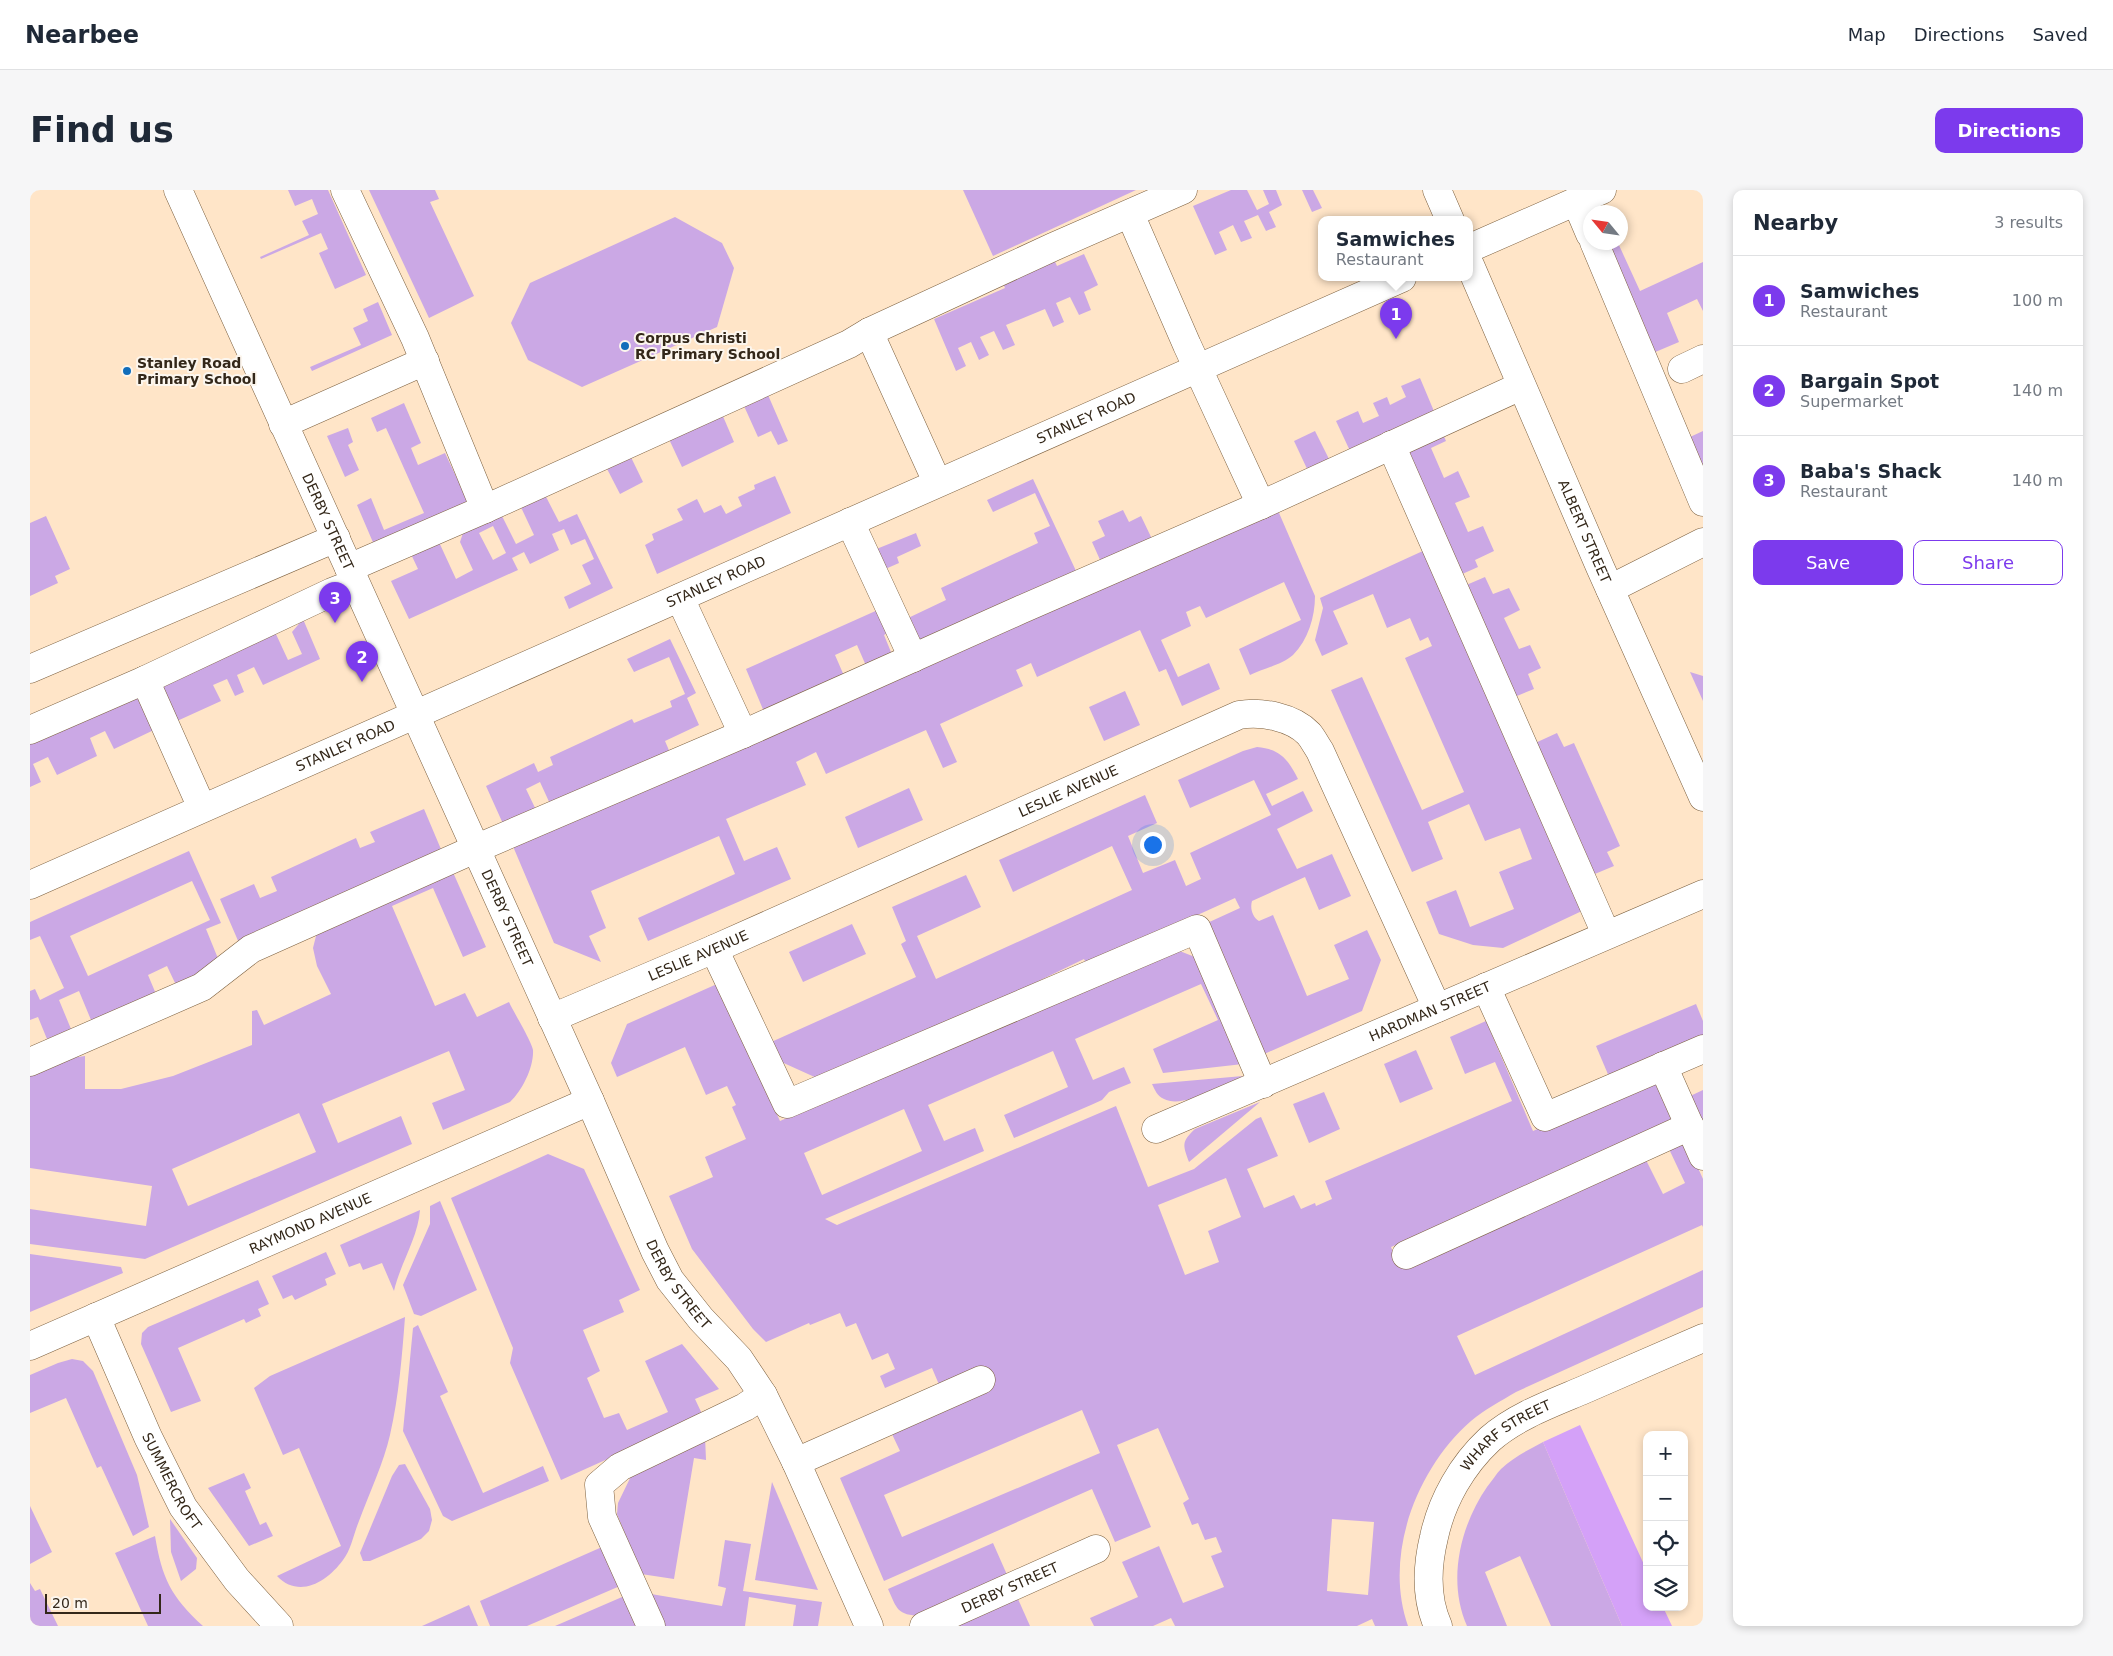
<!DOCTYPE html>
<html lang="en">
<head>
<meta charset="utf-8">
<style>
	body { margin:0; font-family:"DejaVu Sans",sans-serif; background:#f6f6f7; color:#1f2937 }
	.controls { position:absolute; right:15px; bottom:15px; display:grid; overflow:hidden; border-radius:10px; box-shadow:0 2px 8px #0003 }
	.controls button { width:45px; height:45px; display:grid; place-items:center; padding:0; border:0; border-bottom:1px solid #e0e1e3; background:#fff; color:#1f2937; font:25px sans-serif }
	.compass { position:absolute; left:1553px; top:15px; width:45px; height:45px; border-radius:50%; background:#fff; box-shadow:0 2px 8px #0003; rotate:299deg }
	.scale { position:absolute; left:15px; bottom:12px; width:116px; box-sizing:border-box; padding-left:5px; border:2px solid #332719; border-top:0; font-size:14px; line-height:18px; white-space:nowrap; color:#332719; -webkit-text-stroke:4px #fcf6ee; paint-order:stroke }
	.you { position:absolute; left:1122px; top:654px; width:18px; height:18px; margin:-12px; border:4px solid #fff; border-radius:50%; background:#1a73e8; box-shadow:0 0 0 8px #1a73e833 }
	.badge { display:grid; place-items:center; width:32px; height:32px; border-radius:50%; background:#7c3aed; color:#fff; font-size:16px; font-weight:700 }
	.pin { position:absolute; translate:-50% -41px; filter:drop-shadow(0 1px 2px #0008) }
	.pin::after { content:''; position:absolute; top:26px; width:18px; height:15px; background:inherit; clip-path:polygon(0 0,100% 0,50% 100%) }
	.popup { position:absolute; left:1288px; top:26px; width:155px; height:65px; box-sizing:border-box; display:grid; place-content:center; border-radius:10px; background:#fff; filter:drop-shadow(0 1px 4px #0005); font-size:16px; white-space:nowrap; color:#747a83 }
	.popup b { font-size:19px; color:#1f2937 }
	.popup::after { content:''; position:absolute; left:50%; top:100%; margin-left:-10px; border:10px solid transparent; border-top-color:#fff }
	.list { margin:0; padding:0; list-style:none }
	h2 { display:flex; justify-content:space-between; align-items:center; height:65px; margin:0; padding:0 20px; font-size:21px }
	h2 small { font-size:16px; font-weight:400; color:#747a83 }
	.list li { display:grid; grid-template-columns:32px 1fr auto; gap:15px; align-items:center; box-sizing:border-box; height:90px; padding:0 20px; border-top:1px solid #e0e1e3 }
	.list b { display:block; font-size:19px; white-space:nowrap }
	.list p { margin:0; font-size:16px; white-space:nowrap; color:#747a83 }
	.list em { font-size:16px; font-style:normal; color:#747a83 }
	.actions { display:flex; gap:10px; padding:15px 20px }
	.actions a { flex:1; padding:11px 0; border:1px solid #7c3aed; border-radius:10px; text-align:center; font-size:18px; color:#7c3aed }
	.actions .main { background:#7c3aed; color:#fff }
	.icon { flex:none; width:28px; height:28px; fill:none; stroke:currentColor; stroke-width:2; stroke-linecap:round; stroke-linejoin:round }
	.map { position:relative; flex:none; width:1673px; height:1436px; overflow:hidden; border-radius:10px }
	header { display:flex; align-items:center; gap:30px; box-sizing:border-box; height:70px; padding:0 25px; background:#fff; border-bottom:1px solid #e0e1e3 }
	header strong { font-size:24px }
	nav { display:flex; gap:28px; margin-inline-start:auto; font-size:18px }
	.intro { display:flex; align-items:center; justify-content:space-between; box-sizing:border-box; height:120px; padding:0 30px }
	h1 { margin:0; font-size:35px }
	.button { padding:12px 22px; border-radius:10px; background:#7c3aed; color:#fff; font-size:18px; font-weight:700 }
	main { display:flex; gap:30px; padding:0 30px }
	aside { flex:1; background:#fff; border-radius:10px; box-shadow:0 2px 8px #0003 }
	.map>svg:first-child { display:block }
	.green { fill:#cba8e5; fill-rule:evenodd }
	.forest { fill:#d4a1f8 }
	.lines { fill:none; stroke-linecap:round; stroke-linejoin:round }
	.minor-casing { stroke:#7c603f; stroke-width:29 }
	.minor { stroke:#fff; stroke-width:28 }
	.poi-dot { fill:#116dba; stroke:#fcf6ee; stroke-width:2 }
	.labels { text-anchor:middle; stroke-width:4; stroke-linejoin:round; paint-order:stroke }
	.poi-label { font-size:14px; font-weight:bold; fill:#332719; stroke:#fcf6ee; text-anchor:start }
	.street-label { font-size:14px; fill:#332719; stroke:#fcf6ee }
</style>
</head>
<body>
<header>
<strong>Nearbee</strong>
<nav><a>Map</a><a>Directions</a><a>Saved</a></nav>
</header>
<div class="intro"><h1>Find us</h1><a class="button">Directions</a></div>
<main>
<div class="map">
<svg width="1673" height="1436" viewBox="0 0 1673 1436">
	<rect width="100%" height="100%" fill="#ffe5c8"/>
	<!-- green -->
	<g class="green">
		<polygon points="258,0 298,0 336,85 305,99 289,63 298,59 291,43 231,69 230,67 279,45 272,31 288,24 282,9 265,16"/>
		<polygon points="339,0 405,0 409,9 400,12 444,106 399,128"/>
		<polygon points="933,0 1106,0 963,66"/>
		<polygon points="1201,0 1217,0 1227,20 1239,14 1233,0 1246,0 1252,15 1239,22 1246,37 1236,41 1228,25 1214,31 1222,48 1211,52 1203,35 1189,42 1197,60 1185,65 1163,16"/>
		<polygon points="1272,0 1283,0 1292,18 1282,22"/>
		<polygon points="645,27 692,53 704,78 687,137 552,197 498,170 481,133 500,93"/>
		<polygon points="1574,53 1588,53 1610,101 1673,72 1673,121 1667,109 1637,123 1649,152 1623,163"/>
		<polygon points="1054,64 1068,95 1054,102 1061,120 1049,125 1040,107 1026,113 1034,132 1023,137 1015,119 976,135 985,155 973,160 964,141 950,147 959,165 949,170 941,152 928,158 936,176 926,181 904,129 975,98 971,88 1022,65 1027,76"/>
		<polygon points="348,112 362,145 282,181 280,177 331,155 323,138 338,131 333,119"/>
		<polygon points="1390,188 1406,226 1321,263 1306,231 1328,221 1333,233 1349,226 1343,213 1357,207 1360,215 1376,207 1371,196"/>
		<polygon points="738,205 758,251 748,255 741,241 728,247 714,216"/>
		<polygon points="374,213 391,253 381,258 388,275 415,263 440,316 345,357 327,315 341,308 354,340 394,323 356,238 347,242 341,228"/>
		<polygon points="692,224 704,252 652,277 638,247"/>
		<polygon points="318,238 323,252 318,255 329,280 315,287 297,246"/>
		<polygon points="1285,241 1301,273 1279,283 1264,251"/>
		<polygon points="1673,241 1673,277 1660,247"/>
		<polygon points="1412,242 1416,251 1401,258 1414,288 1428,281 1440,307 1425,313 1438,342 1453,336 1464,361 1445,370 1448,377 1430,385 1373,259"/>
		<polygon points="598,261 613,292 590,304 574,273"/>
		<polygon points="745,286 761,323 627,384 615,355 624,350 622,344 653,330 647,319 667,309 674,323 691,315 696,324 712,316 708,307 725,299 724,295"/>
		<polygon points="1003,289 1047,383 887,455 876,429 916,410 911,398 1008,353 1004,343 1020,336 1005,303 963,322 957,310"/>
		<path d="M513,301L529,332L547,324L583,398L539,419L534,407L561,394L552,375L564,369L555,349L541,355L534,339L522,344L529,360L500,374L494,362L482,368L488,380L379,429L361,391L388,379L380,362L408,350L426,389L443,380L430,352L435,337L470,322L486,354L504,345L489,313ZM463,336L476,363L463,370L449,343Z"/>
		<path d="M1246,316L1285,406C1285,427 1278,450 1263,465C1253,474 1233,479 1220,485L1209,459L1271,430L1254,392L1176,428L1170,416L1156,422L1161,436L1131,450L1148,487L1179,473L1190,499L1152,516L1136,479L1129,482L1110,440L1007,487L1001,473L986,480L993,496L910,534L927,572L913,578L896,540L796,584L786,562L766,572L776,595L696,629L714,671L747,657L761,689L618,751L608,728L705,684L689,646L561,701L576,738L559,746L571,772L524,753L482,654Z"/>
		<polygon points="1093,320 1099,332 1111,326 1122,349 1071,372 1062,352 1075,346 1068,331"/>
		<polygon points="16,326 40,379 25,386 28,393 0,406 0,333"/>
		<polygon points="886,343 891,356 867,367 869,373 853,380 844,360"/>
		<polygon points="1395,360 1554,720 1473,758 1443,755 1409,744 1396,712 1426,700 1440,737 1484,719 1469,682 1502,669 1490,638 1455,651 1439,614 1398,632 1413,669 1382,682 1301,500 1332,487 1392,620 1434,602 1375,468 1402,456 1398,447 1390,451 1380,428 1357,438 1343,404 1303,421 1318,454 1292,466 1285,450 1293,418 1290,408"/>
		<polygon points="1455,387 1463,404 1479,398 1490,420 1474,428 1489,459 1500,455 1511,478 1498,484 1504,499 1482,508 1434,396"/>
		<polygon points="850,419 861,441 854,445 863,467 837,478 827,455 805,465 815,488 735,524 716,479"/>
		<polygon points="273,429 290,469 233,495 224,477 207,485 214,502 205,506 197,489 183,495 191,511 147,531 130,493 245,442 258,470 272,464 262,442"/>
		<polygon points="640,449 666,503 657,508 669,535 635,551 641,565 521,616 510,592 496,599 507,622 474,636 456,596 504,573 508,582 523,575 520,567 602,529 604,533 642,517 640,511 655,504 639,467 604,482 597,469"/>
		<polygon points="1660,482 1673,486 1673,511"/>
		<polygon points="1095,501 1110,535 1074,551 1059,517"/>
		<polygon points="108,503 126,539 84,559 75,541 60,548 67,566 27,585 18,567 3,574 11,592 0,597 0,550"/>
		<polygon points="1527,543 1534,557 1544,553 1590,656 1577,662 1584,676 1560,686 1503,554"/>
		<path d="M1227,557C1250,559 1258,569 1268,589L1236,604L1242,616L1273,601L1283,621L1247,639L1267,679L1302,664L1321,706L1289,720L1275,687L1222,711C1220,718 1222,727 1229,731L1243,725L1277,806L1319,789L1304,755L1337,740L1351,770L1332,821L1232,865L1175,734L1210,718L1205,708L1057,775L1054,769L990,800L960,818L957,813L789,889L747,870L739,853L886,787L871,754L876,751L862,717L936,685L951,717L887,746L906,789L1102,700L1082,656L983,702L969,670L1115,605L1127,633L1098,646L1113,683L1145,670L1156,696L1171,689L1160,663L1241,625L1224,590L1160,618L1148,590L1213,561Z"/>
		<polygon points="879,598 893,630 828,658 815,627"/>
		<polygon points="394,619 413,664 209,753 190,709 224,694 230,708 247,701 241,687 326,648 330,658 345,652 340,642"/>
		<path d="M159,661L191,733L176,739L189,771L166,787L146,795L137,776L118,785L126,804L61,830L49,801L29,810L41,839L17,849L8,827L0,830V801L5,799L10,810L34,798L10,746L0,750V732ZM162,691L180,730L58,786L40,746Z"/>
		<path d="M422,680L456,757L433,767L403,698L362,716L405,816L435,803L447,827L479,812C483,821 502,852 503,860C504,877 492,901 480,912L413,940L402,913L435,900L419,861L292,914L308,953L371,926L382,954L115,1069L0,1054V1019L116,1036L122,996L0,978V882L27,870L55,866V899H91L143,886L222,855V821L227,820L234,835L301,804L287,776L283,758L287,742ZM269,923L286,962L158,1016L142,979Z"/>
		<polygon points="822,734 836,764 773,792 759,762"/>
		<path d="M1142,758L1170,769L1213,874L1133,883L1123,859L1188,830L1171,794L1045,849L1063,890L1094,877L1101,893L1079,902L1072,910L1061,915L984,948L974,925L1038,897L1023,861L898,915L914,951L945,938L954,961L795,1029L807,1035L1086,916L1118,997L1164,979L1226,929L1231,927L1248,966L1217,979L1234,1018L1264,1005L1271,1019L1285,1013L1286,1016L1302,1009L1295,991L1482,911L1465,872L1435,884L1420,847L1456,831L1503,941L1627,887L1647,933L1361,1057L1370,1078L1453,1040L1616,970L1633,1004L1655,993L1639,959L1655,949L1673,989V1037L1672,1035L1427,1146L1445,1185L1673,1080V1117L1486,1202C1471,1211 1455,1219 1441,1231C1387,1278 1353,1365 1378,1436H1345L1342,1429L1327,1436H1145L1141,1428L1123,1436H1064L1060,1428L1108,1407L1092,1372L1129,1356L1153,1413L1194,1397L1181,1366L1192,1362L1186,1347L1175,1350L1168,1333L1162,1335L1153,1313L1159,1309L1128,1238L1087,1255L1121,1337L1085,1352L1062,1299L854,1391L810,1288L870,1261L861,1242L962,1195L954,1176L910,1197L902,1178L855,1198L850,1186L865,1179L858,1163L842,1170L826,1133L816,1137L810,1123L780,1135L779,1133L736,1152L723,1139L662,1059L639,1006L683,987L675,967L716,949L702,917L706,915L697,896L676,905L655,857L587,887L581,873L597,834L687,794L750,931ZM874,919L892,961L792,1005L774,963ZM1196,988L1211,1027L1178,1041L1189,1072L1155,1085L1128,1015ZM1052,1220L1070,1263L872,1347L854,1305ZM1302,1329L1344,1332L1338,1405L1297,1401Z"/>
		<polygon points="1666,814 1673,831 1673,849 1580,889 1566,856"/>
		<polygon points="1386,860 1403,899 1370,913 1354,874"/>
		<path d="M1213,886C1194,895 1153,919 1134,909C1127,906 1125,900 1122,894Z"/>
		<polygon points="1673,900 1673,943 1656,908"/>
		<polygon points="1294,902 1310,939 1279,953 1263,914"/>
		<path d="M1230,912L1159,972C1153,955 1151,952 1165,939Z"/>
		<polygon points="518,964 554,979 610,1100 589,1110 594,1122 553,1140 570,1181 557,1188 574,1228 589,1223 597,1240 638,1222 615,1171 652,1154 689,1199 665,1209 673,1226 531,1290 480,1173 483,1158 421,1008"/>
		<polygon points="410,1011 447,1100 391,1126 384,1124 373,1095 400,1034 400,1016"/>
		<path d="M390,1020C388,1048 370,1074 364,1101L352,1073L333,1080L330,1073L319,1077L310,1055Z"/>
		<polygon points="296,1062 306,1084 295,1089 297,1095 265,1110 262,1105 253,1109 242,1086"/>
		<polygon points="0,1064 91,1077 93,1083 0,1122"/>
		<polygon points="228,1090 239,1114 228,1119 231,1126 216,1133 214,1129 148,1158 171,1211 141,1222 111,1154 112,1143 118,1137"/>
		<path d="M375,1127C372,1166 369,1206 360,1245C354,1272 339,1304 329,1331C324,1343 321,1360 313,1370C297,1392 269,1409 247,1386L311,1356L269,1258L253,1265L224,1198L240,1186Z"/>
		<polygon points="388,1135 418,1202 410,1206 453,1303 513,1276 519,1291 422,1331 413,1326 373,1241 383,1138"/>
		<polygon points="42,1169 53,1171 63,1181 107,1285 119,1337 103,1346 71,1276 67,1278 36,1208 0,1223 0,1185 28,1173"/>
		<polygon points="675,1246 676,1270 664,1268 644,1389 611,1384 587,1324 588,1313 605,1278"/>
		<path d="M1513,1252L1592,1436H1521L1490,1366L1455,1382L1477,1436H1437C1417,1391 1430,1336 1457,1297C1462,1291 1466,1284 1471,1279C1484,1267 1498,1260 1513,1252Z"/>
		<polygon points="375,1274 400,1319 402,1330 399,1341 391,1349 340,1371 333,1371 330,1363 362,1286 369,1275"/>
		<polygon points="214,1283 221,1298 215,1301 230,1335 236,1332 243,1346 219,1356 178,1298"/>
		<polygon points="742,1292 788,1400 725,1390"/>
		<polygon points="0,1316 22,1362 0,1374"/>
		<polygon points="140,1329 167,1368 166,1379 151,1391 141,1362"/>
		<path d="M125,1346C132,1388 141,1407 173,1436H118L85,1363Z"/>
		<polygon points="695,1350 721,1354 713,1401 792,1412 788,1436 763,1436 766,1415 719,1407 715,1436 635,1436 621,1404 692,1416 696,1398 688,1396"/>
		<path d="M963,1353L978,1387L891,1426C867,1425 867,1419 858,1399Z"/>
		<polygon points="572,1357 590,1396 497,1436 460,1436 450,1411"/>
		<polygon points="0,1393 5,1401 10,1399 28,1436 0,1436"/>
		<polygon points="599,1404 612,1436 525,1436"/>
		<polygon points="988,1409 1000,1436 924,1436"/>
		<polygon points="439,1415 448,1436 392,1436"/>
	</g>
	<!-- forest -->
	<polygon class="forest" points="1550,1235 1617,1381 1617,1417 1633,1417 1642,1436 1592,1436 1513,1252"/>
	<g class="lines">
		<!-- minor casing -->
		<g class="minor-casing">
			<g id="minor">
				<path id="s1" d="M148,0L560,911L625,1061L640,1090L671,1129L709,1169L733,1205L766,1272L839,1436"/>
				<polyline points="315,0 385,148 455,319"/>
				<polyline points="1407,0 1420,30"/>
				<polyline points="1546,11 1560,44"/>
				<polyline points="1100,24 1157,155 1231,315"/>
				<polyline points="1564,52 1673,312"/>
				<polyline points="1440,58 1572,0"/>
				<path id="s2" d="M1440,75L1570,377L1673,607"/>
				<polyline points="839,142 907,292"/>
				<polyline points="1652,179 1673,169"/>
				<polyline points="253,234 395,171"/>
				<polyline points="1361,255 1576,744"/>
				<polyline points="820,332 883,468"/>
				<polyline points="319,378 455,319 819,154 839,142 1023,57 1153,0"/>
				<polyline points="1580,399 1673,352"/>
				<polyline points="650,408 713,544"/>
				<polyline points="0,479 306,348"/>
				<polyline points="115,490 172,618"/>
				<polyline points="0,540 115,490 302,402 325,393"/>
				<path id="s3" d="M0,695L1372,88"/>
				<polyline points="684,759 757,914 1167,739 1233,894"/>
				<polyline points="1456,797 1515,927 1673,859"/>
				<path id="s4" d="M522,828L684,759L1209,525C1231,521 1263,527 1279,544C1283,549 1286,555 1290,561L1407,818"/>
				<polyline points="0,872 172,797 221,759 445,659 713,544 990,420 1231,315 1491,196"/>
				<polyline points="1633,876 1673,966"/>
				<path id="s5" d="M1126,939L1673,704"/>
				<polyline points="1376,1065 1660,936"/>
				<path id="s6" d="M66,1127L118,1247L153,1317L207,1390L249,1436"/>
				<path id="s7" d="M0,1156L560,911"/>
				<polyline points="766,1272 951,1190"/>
				<polyline points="621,1436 572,1327 569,1295 590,1277 715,1217 733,1205"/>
				<path id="s8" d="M894,1436L1066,1359"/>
				<path id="s9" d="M1408,1436C1395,1407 1397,1376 1404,1347C1412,1310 1432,1275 1460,1249C1485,1227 1520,1214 1551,1201C1591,1184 1632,1166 1673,1148"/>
			</g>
		</g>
		<!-- minor -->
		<use href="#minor" class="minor"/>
	</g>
	<!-- markers -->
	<g class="poi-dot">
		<circle cx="595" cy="156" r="5"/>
		<circle cx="97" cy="181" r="5"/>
	</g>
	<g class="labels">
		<!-- poi labels -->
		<g class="poi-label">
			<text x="605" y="153">Corpus Christi<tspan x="605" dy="16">RC Primary School</tspan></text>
			<text x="107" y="178">Stanley Road<tspan x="107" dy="16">Primary School</tspan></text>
		</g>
		<!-- street labels -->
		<g class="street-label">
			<text dy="5" stroke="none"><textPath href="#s3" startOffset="1155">STANLEY ROAD</textPath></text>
			<text dy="5" stroke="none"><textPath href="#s1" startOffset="364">DERBY STREET</textPath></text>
			<text dy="5" stroke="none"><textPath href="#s2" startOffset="290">ALBERT STREET</textPath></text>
			<text dy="5" stroke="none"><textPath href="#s3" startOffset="750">STANLEY ROAD</textPath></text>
			<text dy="5" stroke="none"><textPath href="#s3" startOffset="345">STANLEY ROAD</textPath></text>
			<text dy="5" stroke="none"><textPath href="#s4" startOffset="564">LESLIE AVENUE</textPath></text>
			<text dy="5" stroke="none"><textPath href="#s1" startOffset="799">DERBY STREET</textPath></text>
			<text dy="5" stroke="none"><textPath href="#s4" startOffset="159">LESLIE AVENUE</textPath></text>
			<text dy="5" stroke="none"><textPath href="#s5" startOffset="298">HARDMAN STREET</textPath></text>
			<text dy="5" stroke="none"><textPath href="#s7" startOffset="306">RAYMOND AVENUE</textPath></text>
			<text dy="5" stroke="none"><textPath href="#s1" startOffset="1204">DERBY STREET</textPath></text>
			<text dy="5" stroke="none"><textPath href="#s9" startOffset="220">WHARF STREET</textPath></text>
			<text dy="5" stroke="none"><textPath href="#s6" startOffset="181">SUMMERCROFT</textPath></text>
			<text dy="5" stroke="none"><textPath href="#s8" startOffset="94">DERBY STREET</textPath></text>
		</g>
	</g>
</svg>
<div class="controls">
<button>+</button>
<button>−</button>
<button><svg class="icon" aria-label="locate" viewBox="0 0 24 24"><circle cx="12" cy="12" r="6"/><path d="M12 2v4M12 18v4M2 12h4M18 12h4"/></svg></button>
<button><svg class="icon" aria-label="layers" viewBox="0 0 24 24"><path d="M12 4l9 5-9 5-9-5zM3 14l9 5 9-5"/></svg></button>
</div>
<svg class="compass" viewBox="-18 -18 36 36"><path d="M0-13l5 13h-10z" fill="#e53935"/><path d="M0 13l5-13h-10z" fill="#747a83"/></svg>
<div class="scale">20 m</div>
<div class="you"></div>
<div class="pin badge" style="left:1366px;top:149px">1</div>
<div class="popup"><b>Samwiches</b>Restaurant</div>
<div class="pin badge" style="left:332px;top:492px">2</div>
<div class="pin badge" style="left:305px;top:433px">3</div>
</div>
<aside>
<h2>Nearby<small>3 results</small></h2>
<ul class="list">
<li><span class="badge">1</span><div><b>Samwiches</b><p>Restaurant</p></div><em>100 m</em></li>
<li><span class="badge">2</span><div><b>Bargain Spot</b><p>Supermarket</p></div><em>140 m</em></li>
<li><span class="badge">3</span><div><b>Baba's Shack</b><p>Restaurant</p></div><em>140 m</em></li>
</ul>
<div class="actions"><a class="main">Save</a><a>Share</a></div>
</aside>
</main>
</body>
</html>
